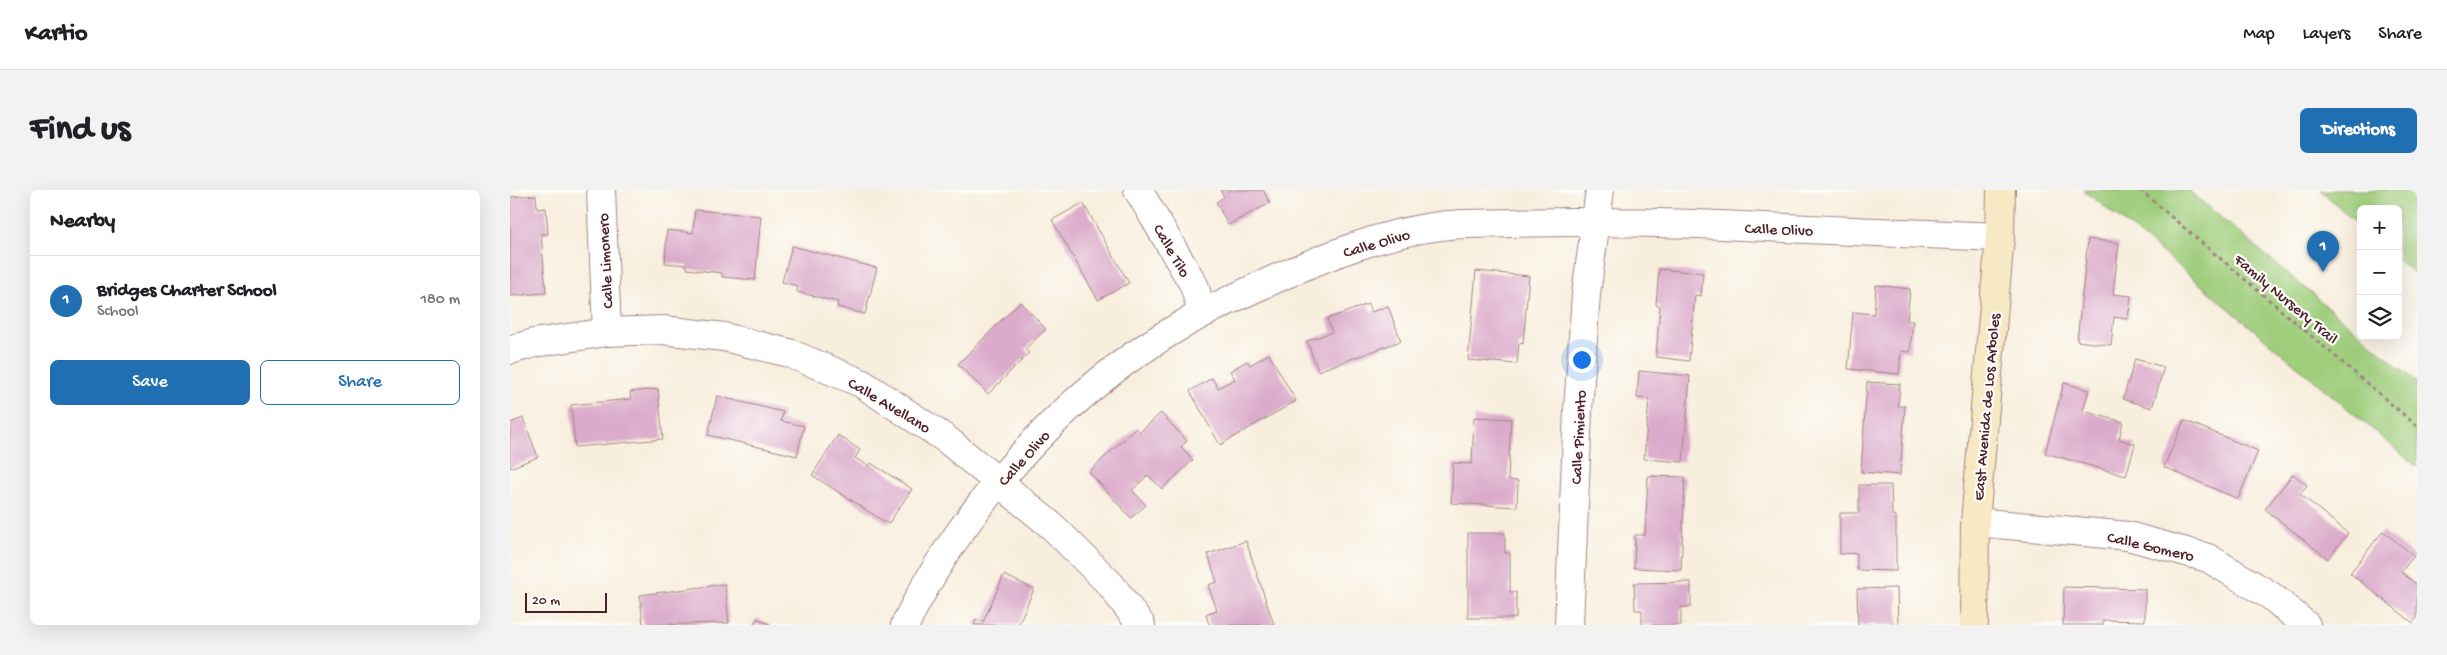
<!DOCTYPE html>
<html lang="en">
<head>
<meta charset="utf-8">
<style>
	body { margin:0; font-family:"Gochi Hand",sans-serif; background:#f2f2f2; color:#202124 }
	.controls { position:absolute; right:15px; top:15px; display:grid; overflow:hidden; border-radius:8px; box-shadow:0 5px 20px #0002 }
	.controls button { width:45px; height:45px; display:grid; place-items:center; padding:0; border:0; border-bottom:1px solid #e0e0e0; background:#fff; color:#202124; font:25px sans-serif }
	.scale { position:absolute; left:15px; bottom:12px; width:82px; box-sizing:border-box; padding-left:5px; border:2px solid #4a1f2b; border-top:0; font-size:14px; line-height:18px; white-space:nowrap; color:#4a1f2b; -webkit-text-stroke:4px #fdfcf7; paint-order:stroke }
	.you { position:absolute; left:1071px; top:169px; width:18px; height:18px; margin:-12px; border:4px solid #fff; border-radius:50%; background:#1a73e8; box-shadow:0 0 0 8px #1a73e833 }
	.badge { display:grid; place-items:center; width:32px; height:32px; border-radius:50%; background:#1f6fb2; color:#fff; font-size:16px; font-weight:700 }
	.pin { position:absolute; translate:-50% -41px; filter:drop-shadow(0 1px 2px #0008) }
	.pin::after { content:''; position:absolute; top:26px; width:18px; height:15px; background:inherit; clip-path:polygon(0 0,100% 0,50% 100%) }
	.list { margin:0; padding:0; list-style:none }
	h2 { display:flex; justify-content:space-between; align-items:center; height:65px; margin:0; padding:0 20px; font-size:21px }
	h2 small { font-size:16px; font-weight:400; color:#757577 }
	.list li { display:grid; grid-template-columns:32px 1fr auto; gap:15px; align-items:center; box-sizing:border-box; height:90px; padding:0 20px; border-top:1px solid #e0e0e0 }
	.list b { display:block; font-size:19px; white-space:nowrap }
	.list p { margin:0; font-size:16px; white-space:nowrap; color:#757577 }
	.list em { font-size:16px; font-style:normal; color:#757577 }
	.actions { display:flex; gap:10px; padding:15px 20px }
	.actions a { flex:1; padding:11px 0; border:1px solid #1f6fb2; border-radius:8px; text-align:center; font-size:18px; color:#1f6fb2 }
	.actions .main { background:#1f6fb2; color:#fff }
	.icon { flex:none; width:28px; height:28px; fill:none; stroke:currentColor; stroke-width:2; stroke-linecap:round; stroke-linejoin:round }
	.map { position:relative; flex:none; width:1907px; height:435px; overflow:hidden; border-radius:8px }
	header { display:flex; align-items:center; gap:30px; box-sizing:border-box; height:70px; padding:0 25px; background:#fff; border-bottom:1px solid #e0e0e0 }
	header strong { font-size:24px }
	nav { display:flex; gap:28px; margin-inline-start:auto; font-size:18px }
	.intro { display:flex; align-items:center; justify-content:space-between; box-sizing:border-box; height:120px; padding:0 30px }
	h1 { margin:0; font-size:35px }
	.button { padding:12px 22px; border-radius:8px; background:#1f6fb2; color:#fff; font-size:18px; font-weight:700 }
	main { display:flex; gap:30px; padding:0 30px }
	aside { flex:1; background:#fff; border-radius:8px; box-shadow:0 5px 20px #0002 }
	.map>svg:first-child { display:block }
	.green { fill:#9fcd7b; stroke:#747653 }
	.building { fill:#dbabcb }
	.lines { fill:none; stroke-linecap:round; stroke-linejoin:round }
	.minor-casing { stroke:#a18684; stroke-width:30 }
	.secondary-casing { stroke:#a18684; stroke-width:30 }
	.path { stroke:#a18684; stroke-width:3; stroke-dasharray:4 4; stroke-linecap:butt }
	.minor { stroke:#fff; stroke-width:28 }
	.secondary { stroke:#f7e9c3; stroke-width:28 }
	.labels { text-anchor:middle; stroke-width:4.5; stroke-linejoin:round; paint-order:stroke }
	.street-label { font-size:16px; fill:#4a1f2b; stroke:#fdfcf7 }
</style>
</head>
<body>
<header>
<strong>Kartio</strong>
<nav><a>Map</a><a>Layers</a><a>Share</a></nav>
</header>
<div class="intro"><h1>Find us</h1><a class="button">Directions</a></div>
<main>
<aside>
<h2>Nearby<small></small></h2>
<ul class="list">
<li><span class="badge">1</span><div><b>Bridges Charter School</b><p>School</p></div><em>180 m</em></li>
</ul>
<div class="actions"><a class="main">Save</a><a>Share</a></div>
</aside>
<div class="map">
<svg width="1907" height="435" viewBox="0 0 1907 435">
	<rect width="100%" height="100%" fill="#fdfcf7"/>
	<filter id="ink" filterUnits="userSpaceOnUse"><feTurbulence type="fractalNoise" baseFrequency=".02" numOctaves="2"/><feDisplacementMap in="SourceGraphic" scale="10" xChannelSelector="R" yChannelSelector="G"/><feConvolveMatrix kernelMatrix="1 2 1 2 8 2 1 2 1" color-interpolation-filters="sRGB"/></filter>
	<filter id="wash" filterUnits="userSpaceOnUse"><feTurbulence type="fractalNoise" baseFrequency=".0096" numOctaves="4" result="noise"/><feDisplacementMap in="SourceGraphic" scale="20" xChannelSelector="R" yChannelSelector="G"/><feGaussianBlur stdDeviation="1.12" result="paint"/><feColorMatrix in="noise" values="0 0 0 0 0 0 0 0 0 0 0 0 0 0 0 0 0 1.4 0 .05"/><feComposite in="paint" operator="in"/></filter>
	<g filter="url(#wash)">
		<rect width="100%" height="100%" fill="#f8eedd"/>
		<!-- green -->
		<g class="green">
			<polygon points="1573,0 1678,0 1907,192 1907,277 1653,63"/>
			<polygon points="1811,0 1907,0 1907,86 1888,70 1888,19 1851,19 1851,38"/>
		</g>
		<g id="blocks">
			<!-- building -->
			<g class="building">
				<polygon points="710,0 753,0 760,13 718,35 706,12 714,7"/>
				<polygon points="26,5 27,19 36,18 38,44 31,44 36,103 0,106 0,7"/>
				<polygon points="573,13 619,93 588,110 542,30"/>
				<polygon points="185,20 251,26 245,90 212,87 212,83 177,79 177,75 155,73 157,40 183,43"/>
				<polygon points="1578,49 1609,53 1603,104 1621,106 1618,129 1604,127 1601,155 1567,151"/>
				<polygon points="282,56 367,78 355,124 327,117 328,112 287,102 288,96 272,92"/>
				<polygon points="1149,79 1193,83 1191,106 1185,105 1179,171 1146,167 1150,116 1146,115"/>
				<polygon points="966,81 1019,86 1013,154 1009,153 1007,174 958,170"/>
				<polygon points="1366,95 1400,99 1397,131 1403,131 1400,162 1391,161 1389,184 1338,179 1343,122 1364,124"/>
				<polygon points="510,112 536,139 515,159 519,163 478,204 448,174"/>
				<polygon points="858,114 861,122 878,116 891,151 808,181 797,151 822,142 817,129"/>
				<polygon points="759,164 786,211 710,255 680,201 702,188 708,198 725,189 720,181 737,171 740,175"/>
				<polygon points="1625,169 1654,177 1642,218 1613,209"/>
				<polygon points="1129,181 1180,186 1173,272 1134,269 1139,209 1127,208"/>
				<polygon points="1357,192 1390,194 1388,216 1395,216 1390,285 1351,282"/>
				<polygon points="1554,193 1579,200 1573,221 1613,232 1609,249 1625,254 1616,286 1535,263"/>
				<polygon points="148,199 153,249 65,257 61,215 121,209 120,202"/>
				<polygon points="207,206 273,222 271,231 294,236 287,266 198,245"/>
				<polygon points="651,223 677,251 671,257 683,270 652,299 638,285 622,300 636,315 621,328 579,282 626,238 630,242"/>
				<polygon points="964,227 1001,229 998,290 1008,291 1007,317 941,313 943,273 962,274"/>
				<polygon points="13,228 28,267 0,278 0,233"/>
				<polygon points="1674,230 1748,261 1728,309 1654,277"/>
				<polygon points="328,245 350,260 345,268 359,276 361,273 402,299 378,334 302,285"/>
				<polygon points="1783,284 1797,295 1790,304 1838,343 1818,369 1755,319"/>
				<polygon points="1138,286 1175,287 1171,380 1124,378 1125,345 1135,345"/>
				<polygon points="1349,295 1381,295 1382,325 1386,326 1386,381 1347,380 1347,363 1330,364 1330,323 1349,323"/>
				<polygon points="1873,341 1904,366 1891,382 1907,395 1907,428 1903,433 1840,383"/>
				<polygon points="958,343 995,343 995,363 1000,363 1000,402 1006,402 1006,428 958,428"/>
				<polygon points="736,351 764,435 699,435 696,424 707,420 698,395 707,392 698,364"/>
				<polygon points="494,385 524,399 508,435 464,435 466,429 473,432"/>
				<polygon points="1181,392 1181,417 1171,417 1171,435 1132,435 1132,420 1125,420 1124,393"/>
				<polygon points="215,394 219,433 133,435 130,405"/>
				<polygon points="1554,397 1635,399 1635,431 1593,430 1593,435 1553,435"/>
				<polygon points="1387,398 1388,435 1348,435 1347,399"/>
				<polygon points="247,428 261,435 243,435"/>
			</g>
		</g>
	</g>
	<g filter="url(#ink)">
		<use href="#blocks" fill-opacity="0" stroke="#a18684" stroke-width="1"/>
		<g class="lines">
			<!-- minor casing -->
			<g class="minor-casing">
				<g id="minor">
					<polyline points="91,0 97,142"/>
					<polyline points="628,0 684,95 692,122"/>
					<polyline points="0,160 24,153 97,142 153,140 214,147 279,163 351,193 436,249 543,337 601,395 631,435"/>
					<polyline points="1465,332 1618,346 1698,368 1761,406 1796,435"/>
					<path d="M395,435C446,329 542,217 641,154C680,128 721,109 763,90C816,66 873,43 930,36C953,33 977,34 1000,33C1063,31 1125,32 1188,34C1289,39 1389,43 1490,47"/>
					<polyline points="1059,435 1068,220 1076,104 1090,0"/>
				</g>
			</g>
			<!-- secondary casing -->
			<g class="secondary-casing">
				<polyline id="secondary" points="1464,435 1465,332 1490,47 1491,0"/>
			</g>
			<!-- path -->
			<polyline class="path" points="1630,0 1907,236"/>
			<!-- minor -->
			<use href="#minor" class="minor"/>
			<!-- secondary -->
			<use href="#secondary" class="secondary"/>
		</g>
	</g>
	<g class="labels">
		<!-- street labels -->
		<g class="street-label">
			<text transform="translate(1269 38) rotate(2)" y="6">Calle Olivo</text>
			<text transform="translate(866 52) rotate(-16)" y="6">Calle Olivo</text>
			<text transform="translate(663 60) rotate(60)" y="6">Calle Tilo</text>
			<text transform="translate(94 71) rotate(-93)" y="6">Calle Limonero</text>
			<text transform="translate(1777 108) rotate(40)" y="6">Family Nursery Trail</text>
			<text transform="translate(380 214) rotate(31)" y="6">Calle Avellano</text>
			<text transform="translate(1475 217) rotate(-85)" y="6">East Avenida de Los Arboles</text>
			<text transform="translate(1067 247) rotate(-87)" y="6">Calle Pimiento</text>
			<text transform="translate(513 267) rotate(-48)" y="6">Calle Olivo</text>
			<text transform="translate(1641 355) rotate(13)" y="6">Calle Gomero</text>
		</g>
	</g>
</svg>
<div class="controls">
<button>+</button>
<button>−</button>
<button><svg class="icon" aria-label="layers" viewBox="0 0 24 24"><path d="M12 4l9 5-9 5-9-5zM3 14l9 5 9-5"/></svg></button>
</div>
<div class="scale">20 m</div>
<div class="you"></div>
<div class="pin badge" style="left:1813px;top:82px">1</div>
</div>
</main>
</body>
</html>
